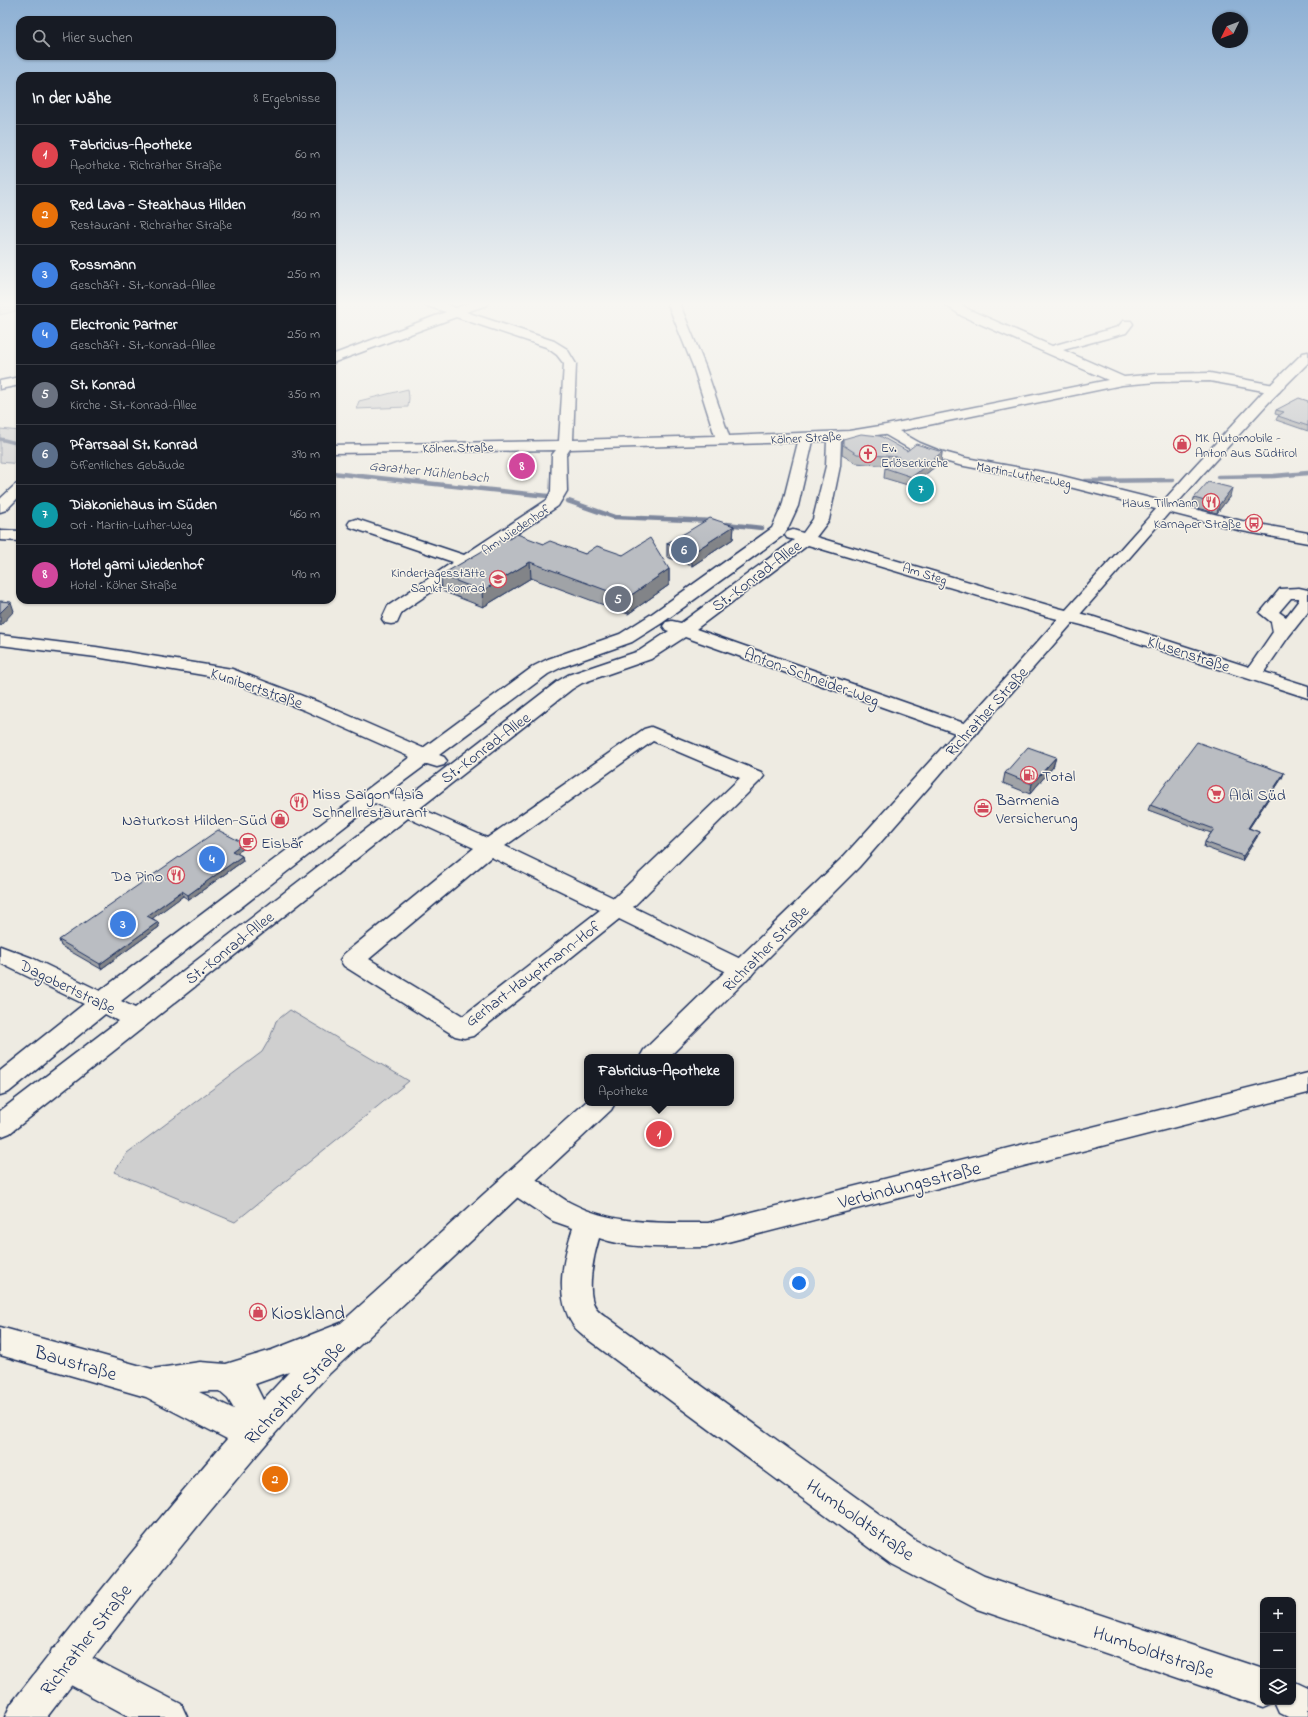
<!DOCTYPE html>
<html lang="de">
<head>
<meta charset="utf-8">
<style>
	body { margin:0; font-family:"Indie Flower",sans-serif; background:#20242c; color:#f1f3f6 }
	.controls { position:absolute; right:12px; bottom:12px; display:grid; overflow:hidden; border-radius:8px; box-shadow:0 1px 3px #0004 }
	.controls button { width:36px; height:36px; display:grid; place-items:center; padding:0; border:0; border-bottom:1px solid #363941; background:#171b24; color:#f1f3f6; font:20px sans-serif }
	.compass { position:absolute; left:1212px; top:12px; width:36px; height:36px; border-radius:50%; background:#171b24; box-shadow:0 1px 3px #0004; rotate:227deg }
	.you { position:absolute; left:799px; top:1283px; width:14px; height:14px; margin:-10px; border:3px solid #fff; border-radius:50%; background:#1a73e8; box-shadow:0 0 0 6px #1a73e833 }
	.badge { display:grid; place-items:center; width:26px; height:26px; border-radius:50%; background:#b45309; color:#fff; font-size:13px; font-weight:700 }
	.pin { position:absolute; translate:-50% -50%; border:2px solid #fff; box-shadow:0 1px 4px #0006 }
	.popup { position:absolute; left:584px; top:1054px; width:150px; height:52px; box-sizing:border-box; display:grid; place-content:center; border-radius:8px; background:#171b24; filter:drop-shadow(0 1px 3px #0005); font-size:13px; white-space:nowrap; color:#9ea1a6 }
	.popup b { font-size:15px; color:#f1f3f6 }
	.popup::after { content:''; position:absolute; left:50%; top:100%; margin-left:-8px; border:8px solid transparent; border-top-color:#171b24 }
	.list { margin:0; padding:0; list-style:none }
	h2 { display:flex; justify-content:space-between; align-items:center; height:52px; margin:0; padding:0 16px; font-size:17px }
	h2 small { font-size:13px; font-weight:400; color:#9ea1a6 }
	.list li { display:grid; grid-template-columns:26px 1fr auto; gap:12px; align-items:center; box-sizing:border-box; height:60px; padding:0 16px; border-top:1px solid #363941 }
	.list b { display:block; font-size:15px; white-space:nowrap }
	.list p { margin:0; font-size:13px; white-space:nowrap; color:#9ea1a6 }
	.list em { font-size:13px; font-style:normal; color:#9ea1a6 }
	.icon { flex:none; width:22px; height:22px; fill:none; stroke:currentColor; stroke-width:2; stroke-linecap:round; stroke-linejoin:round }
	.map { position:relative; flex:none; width:1308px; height:1717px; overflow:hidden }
	.search { position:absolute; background:#171b24; box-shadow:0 1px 3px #0004; left:16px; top:16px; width:320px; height:44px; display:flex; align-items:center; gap:10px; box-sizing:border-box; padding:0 14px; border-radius:12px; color:#9ea1a6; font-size:15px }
	.panel { position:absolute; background:#171b24; box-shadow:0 1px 3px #0004; left:16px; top:72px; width:320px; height:532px; border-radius:12px }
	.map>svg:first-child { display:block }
	.green { fill:#cfcfcf; stroke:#757f96 }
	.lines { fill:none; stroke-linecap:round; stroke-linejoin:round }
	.stream-far1 { stroke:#6e7992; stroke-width:3.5 }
	.stream { stroke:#6e7992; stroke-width:4.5 }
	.minor-casing { stroke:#1b2f5e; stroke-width:3 }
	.major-casing { stroke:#1b2f5e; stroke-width:3 }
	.minor { fill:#f7f3e8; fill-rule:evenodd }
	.major { fill:#f7f3e8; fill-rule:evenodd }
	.wall { fill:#a0a3a7; stroke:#1b2f5e }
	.shaded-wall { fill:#828488; stroke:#1b2f5e }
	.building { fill:#babdc2; stroke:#1b2f5e }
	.labels { text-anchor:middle; stroke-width:3; stroke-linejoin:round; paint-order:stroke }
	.far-street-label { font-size:13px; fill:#1b2f5e; stroke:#f7f3e8 }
	.far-poi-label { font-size:13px; fill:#1b2f5e; stroke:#f7f3e8; text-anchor:end }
	.far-water-label { font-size:14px; font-style:italic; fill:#455478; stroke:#f7f3e8 }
	.street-label { font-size:16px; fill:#1b2f5e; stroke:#f7f3e8 }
	.poi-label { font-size:16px; fill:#1b2f5e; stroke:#f7f3e8; text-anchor:start }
	.near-street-label { font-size:19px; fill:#1b2f5e; stroke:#f7f3e8 }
	.near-poi-label { font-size:19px; fill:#1b2f5e; stroke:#f7f3e8; text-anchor:start }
</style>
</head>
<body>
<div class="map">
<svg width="1308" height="1717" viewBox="0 0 1308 1717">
	<rect width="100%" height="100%" fill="#eeebe2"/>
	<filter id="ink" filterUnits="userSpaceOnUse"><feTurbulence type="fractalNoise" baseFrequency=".025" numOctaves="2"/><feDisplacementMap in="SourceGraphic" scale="8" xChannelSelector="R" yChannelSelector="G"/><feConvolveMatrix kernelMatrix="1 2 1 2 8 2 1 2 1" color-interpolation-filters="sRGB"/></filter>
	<g filter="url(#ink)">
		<!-- green -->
		<g class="green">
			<polygon points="11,302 20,310 0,315 0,305"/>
			<polygon points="408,389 409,398 408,407 356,409 359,401"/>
			<polygon points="0,429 20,431 20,464 0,462"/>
			<polygon points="290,1010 409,1081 235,1222 114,1172 127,1153 262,1052 270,1038 276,1021"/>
		</g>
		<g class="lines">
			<!-- stream-far1 -->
			<polyline class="stream-far1" points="0,439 20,444"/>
			<!-- stream -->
			<g class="stream">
				<polyline points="332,473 548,496"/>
				<polyline points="1218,477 1274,476 1308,473"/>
				<polyline points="1085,481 1173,480"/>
				<polyline points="568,501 614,517 714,521"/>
				<polyline points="726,524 762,528"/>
			</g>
			<!-- minor casing -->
			<g class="minor-casing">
				<g id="minor">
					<path d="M422,302H441L456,308L472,302H489L487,305L466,312L554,341L567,349L576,364L573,440L715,436L693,366L667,302H679L705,366L729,436L849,431L886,425L1108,380L962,316L941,302H956L970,310L1052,346L1118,327L1123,321H1131L1133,324L1126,333L1063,350L1124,377L1157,374L1210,373L1279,386L1281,389L1279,392L1274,393L1210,381L1157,382L1122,385L899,431L920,443L940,451L966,458L1054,474L1242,521L1308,533V543L1242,531L1054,483L959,465L930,457L910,449L884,434L841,440L840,466L829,520L816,537L1058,608L1094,617L1249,667L1273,632L1271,622L1260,613L1280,589L1299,588L1308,590V612L1289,636L1264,672L1308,686V698L1082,625L1046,616L808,545L696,629L975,727L978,731L975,735L968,737L961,735L685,637L651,659L582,683L572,689L420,808L487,838L644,729L651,727L761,772L764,776L761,780L633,907L751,964L755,970L751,976L743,978L735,976L619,919L473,1036L464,1038L455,1036L344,966L340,960L344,954L474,848L408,818L10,1133L0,1137V1111L118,1021L105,1014L9,1092L0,1095V1071L84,1004L0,963V946L32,958L100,991L410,757L304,710L221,678L96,657L0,645V635L96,647L232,669L318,702L423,748L534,666L548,659L620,634L650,615L772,528L782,506L798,442L570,449L566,455L567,491L558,506L409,607L402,612L397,623L391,624L385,623L382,619L388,606L453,562L350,527L348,524L350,521L356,519L464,555L547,500L551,491L552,455L556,450L332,453V445L559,441L564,364L557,355L546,347L456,317L332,363V355L446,312L424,305ZM813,441H827L826,466L813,519L803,533L793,530L787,532L785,535L787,538L794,540L681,623L672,621L666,622L663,626L666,630L669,631L639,651L568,675L558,681L404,800L388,793L427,764L437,767L444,765L447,761L444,757L439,755L548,674L562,667L632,642L662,623L785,534L798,506ZM1291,598H1299V600L1286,617L1279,612ZM653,741L740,778L614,898L505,846ZM375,803L391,810L135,1008L121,1001ZM491,857L600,910L463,1016L369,959Z"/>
					<polygon points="20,377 20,385 0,389 0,381"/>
					<polygon points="20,483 20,496 6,510 0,512 0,499 15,485"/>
					<polygon points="0,530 20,531 20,541 0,540"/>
					<path d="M1308,1073V1093L708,1247C672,1247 633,1250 599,1238C594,1254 585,1293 596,1308C599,1312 604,1315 608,1318L915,1540L984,1576L1263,1669V1702H1274L1263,1707L977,1609L891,1564L586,1338C582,1333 576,1330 573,1325C554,1296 563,1259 573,1228L553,1221L506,1190L502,1182L506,1174C510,1173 514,1170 518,1171C536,1175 555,1196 573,1204C613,1225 664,1223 708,1223Z"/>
					<polygon points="65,1644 181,1704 187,1717 130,1717 52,1675 47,1662 52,1649"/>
					<polygon points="1293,1681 1308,1688 1308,1717 1288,1717 1280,1713 1275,1702 1293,1702"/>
				</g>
			</g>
			<!-- major casing -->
			<g class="major-casing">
				<g id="major">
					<polygon points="1308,352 1308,363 1270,401 1201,476 859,867 669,1057 640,1057 644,1050 843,857 999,685 1191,470 1260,395 1303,353"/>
					<path d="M587,1101V1103H615L611,1110L329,1374C282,1423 239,1476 196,1528C145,1590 96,1653 47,1717H5L11,1704C81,1614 153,1525 227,1439L146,1397L0,1355V1327L152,1369L200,1362L226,1364L272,1350L341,1323ZM289,1372L263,1400L255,1384ZM211,1391H219L228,1399L234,1409L199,1392Z"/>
				</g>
			</g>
			<!-- minor -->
			<use href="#minor" class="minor"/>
			<!-- major -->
			<use href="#major" class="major"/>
		</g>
		<!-- wall -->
		<g class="wall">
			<polygon points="1308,401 1308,431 1276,420 1278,416 1279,415 1275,414 1276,410"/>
			<polygon points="843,439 907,451 942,452 941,462 911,486 884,478 885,468 888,466 856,463 842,455"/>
			<polygon points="1230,496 1217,513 1192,507 1194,498"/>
			<polygon points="734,526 733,539 692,566 667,557 667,543"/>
			<polygon points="509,539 544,544 585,554 623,555 669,569 669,585 628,614 531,578 483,607 442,591 441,575"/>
			<polygon points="1056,757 1053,767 1030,794 1003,783 1005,773"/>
			<polygon points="1284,773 1282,778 1249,828 1259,832 1257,837 1242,861 1204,847 1205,842 1211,833 1148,810 1150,805"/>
			<polygon points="244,848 237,853 242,856 243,861 189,900 183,896 152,918 158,922 159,927 101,969 61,946 59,940"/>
		</g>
		<!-- shaded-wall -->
		<g class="shaded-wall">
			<polygon points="942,452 941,462 911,486 912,477"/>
			<polygon points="1232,488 1230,496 1217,513 1219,505"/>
			<polygon points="734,526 733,539 692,566 692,553"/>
			<polygon points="530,562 531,578 483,607 482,591"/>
			<polygon points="669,569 669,585 628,614 627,598"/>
			<polygon points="11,602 14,611 0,626 0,613"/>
			<polygon points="1056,757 1053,767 1030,794 1032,784"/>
			<polygon points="1284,773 1282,778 1246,833 1248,828"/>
			<polygon points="1259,832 1257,837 1242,861 1243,856"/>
			<polygon points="243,843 244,848 233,856 232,851"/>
			<polygon points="242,856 243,861 189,900 188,895"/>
			<polygon points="182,891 183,896 149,921 147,916"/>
			<polygon points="158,922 159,927 101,969 100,964"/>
		</g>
		<!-- building -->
		<g class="building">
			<polygon points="1299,398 1308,401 1308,426 1278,416 1284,412 1276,410"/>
			<polygon points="861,434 880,436 907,451 916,444 942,452 912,477 885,468 899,457 857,454 843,445 843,439"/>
			<polygon points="1208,482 1232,488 1219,505 1194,498"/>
			<polygon points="710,518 734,526 692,553 667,543 687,532"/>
			<polygon points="517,534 544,544 550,541 585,554 597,546 623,555 650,538 669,569 627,598 530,562 482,591 441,575 505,538 509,539"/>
			<polygon points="0,601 11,602 0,613"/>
			<polygon points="1197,742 1284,773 1248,828 1259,832 1243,856 1205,842 1214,829 1150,805"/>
			<polygon points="1028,747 1056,757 1032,784 1005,773"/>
			<polygon points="218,830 243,843 232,851 242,856 188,895 182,891 147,916 158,922 100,964 59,940"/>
		</g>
	</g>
	<!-- sky -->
	<linearGradient id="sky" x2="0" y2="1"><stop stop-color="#8db0d4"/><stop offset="0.56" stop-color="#f7f6f2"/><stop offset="1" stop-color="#f7f6f2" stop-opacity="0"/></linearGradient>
	<rect width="1308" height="543" fill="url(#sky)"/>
	<!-- icons -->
	<defs>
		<g id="shop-ring" transform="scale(0.9)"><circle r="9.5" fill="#f7f3e8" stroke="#d1495b" stroke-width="1.5"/><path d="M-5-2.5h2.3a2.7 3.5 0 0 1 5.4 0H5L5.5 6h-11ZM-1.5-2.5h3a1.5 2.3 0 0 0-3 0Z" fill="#d1495b"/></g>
		<g id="church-ring" transform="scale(0.9)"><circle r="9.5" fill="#f7f3e8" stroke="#d1495b" stroke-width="1.5"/><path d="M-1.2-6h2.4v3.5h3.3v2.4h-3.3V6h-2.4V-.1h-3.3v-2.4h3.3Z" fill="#d1495b"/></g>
		<g id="restaurant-ring" transform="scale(0.9)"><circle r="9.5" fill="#f7f3e8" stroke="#d1495b" stroke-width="1.5"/><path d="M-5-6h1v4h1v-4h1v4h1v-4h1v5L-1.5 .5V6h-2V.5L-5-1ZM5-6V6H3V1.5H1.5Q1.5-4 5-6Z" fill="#d1495b"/></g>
		<g id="bus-ring" transform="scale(0.9)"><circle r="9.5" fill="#f7f3e8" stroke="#d1495b" stroke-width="1.5"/><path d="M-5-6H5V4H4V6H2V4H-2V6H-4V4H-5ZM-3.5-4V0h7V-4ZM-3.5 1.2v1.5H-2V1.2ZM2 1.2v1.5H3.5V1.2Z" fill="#d1495b"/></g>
		<g id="school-ring" transform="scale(0.9)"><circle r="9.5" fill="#f7f3e8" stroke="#d1495b" stroke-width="1.5"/><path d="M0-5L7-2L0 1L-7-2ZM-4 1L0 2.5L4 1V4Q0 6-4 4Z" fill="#d1495b"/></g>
		<g id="fuel-ring" transform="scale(0.9)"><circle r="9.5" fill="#f7f3e8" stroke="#d1495b" stroke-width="1.5"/><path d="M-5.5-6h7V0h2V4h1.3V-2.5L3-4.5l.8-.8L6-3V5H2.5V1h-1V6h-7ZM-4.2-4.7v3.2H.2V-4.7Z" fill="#d1495b"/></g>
		<g id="supermarket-ring" transform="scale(0.9)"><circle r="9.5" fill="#f7f3e8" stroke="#d1495b" stroke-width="1.5"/><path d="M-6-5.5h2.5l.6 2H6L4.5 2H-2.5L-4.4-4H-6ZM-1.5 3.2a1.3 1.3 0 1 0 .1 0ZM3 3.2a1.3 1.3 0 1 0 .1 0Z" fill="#d1495b"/></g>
		<g id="office-ring" transform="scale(0.9)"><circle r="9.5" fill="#f7f3e8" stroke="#d1495b" stroke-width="1.5"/><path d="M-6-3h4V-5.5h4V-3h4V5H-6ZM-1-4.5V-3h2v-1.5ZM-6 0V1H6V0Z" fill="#d1495b"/></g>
		<g id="cafe-ring" transform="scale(0.9)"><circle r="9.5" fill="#f7f3e8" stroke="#d1495b" stroke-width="1.5"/><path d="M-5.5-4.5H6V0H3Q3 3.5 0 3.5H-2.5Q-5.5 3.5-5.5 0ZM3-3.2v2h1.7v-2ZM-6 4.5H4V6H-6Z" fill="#d1495b"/></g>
	</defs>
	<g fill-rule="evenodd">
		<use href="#shop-ring" x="1182" y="444"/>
		<use href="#church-ring" x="868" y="454"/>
		<use href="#restaurant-ring" x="1211" y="502"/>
		<use href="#bus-ring" x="1254" y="523"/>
		<use href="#school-ring" x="498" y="579"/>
		<use href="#fuel-ring" x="1029" y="775"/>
		<use href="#supermarket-ring" x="1216" y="794"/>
		<use href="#restaurant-ring" x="299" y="802"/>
		<use href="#office-ring" x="983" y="808"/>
		<use href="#shop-ring" x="280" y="819"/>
		<use href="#cafe-ring" x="248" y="842"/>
		<use href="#restaurant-ring" x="176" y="875"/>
		<use href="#shop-ring" x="258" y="1312"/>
	</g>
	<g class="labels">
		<!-- far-street labels -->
		<g class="far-street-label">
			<text transform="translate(806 437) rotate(-3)" y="5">Kölner Straße</text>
			<text transform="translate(458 447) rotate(-1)" y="5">Kölner Straße</text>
			<text transform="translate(1024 474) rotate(11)" y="5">Martin-Luther-Weg</text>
			<text transform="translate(515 529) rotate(-34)" y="5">Am Wiedenhof</text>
			<text transform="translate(925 573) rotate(17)" y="5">Am Steg</text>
		</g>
		<!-- far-poi labels -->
		<g class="far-poi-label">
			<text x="1195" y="442" text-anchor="start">MK Automobile -<tspan x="1195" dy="15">Anton aus Südtirol</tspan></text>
			<text x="881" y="452" text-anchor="start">Ev.<tspan x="881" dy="15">Erlöserkirche</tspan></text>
			<text x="1198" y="507">Haus Tillmann</text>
			<text x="1241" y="528">Karnaper Straße</text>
			<text x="485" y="577">Kindertagesstätte<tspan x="485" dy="15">Sankt-Konrad</tspan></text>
		</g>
		<!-- far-water labels -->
		<g class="far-water-label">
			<text transform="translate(429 471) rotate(6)" y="5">Garather Mühlenbach</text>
		</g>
		<!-- street labels -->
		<g class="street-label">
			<text transform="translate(756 575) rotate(-37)" y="6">St.-Konrad-Allee</text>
			<text transform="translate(1189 653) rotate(18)" y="6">Klusenstraße</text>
			<text transform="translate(812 676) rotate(20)" y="6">Anton-Schneider-Weg</text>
			<text transform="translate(257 687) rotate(19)" y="6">Kunibertstraße</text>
			<text transform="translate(986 711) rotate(-48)" y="6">Richrather Straße</text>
			<text transform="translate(485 747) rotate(-37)" y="6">St.-Konrad-Allee</text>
			<text transform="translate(229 947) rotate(-38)" y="6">St.-Konrad-Allee</text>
			<text transform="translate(765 948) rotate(-45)" y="6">Richrather Straße</text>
			<text transform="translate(532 973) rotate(-37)" y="6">Gerhart-Hauptmann-Hof</text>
			<text transform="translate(68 986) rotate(26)" y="6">Dagobertstraße</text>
		</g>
		<!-- poi labels -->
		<g class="poi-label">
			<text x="1042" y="781">Total</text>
			<text x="312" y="799">Miss Saigon Asia<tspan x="312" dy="18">Schnellrestaurant</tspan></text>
			<text x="1229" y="800">Aldi Süd</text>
			<text x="996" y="805">Barmenia<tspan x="996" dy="18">Versicherung</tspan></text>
			<text x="267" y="825" text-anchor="end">Naturkost Hilden-Süd</text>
			<text x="261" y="848">Eisbär</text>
			<text x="163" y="881" text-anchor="end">Da Pino</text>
		</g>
		<!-- near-street labels -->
		<g class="near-street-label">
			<text transform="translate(909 1184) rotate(-14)" y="7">Verbindungsstraße</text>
			<text transform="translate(76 1362) rotate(16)" y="7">Baustraße</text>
			<text transform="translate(294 1392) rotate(-46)" y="7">Richrather Straße</text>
			<text transform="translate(861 1519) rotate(35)" y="7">Humboldtstraße</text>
			<text transform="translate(85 1639) rotate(-52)" y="7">Richrather Straße</text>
			<text transform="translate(1154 1651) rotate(19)" y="7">Humboldtstraße</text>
		</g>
		<!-- near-poi labels -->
		<g class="near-poi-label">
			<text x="271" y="1319">Kioskland</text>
		</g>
	</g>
</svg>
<div class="controls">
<button>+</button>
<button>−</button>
<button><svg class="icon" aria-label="layers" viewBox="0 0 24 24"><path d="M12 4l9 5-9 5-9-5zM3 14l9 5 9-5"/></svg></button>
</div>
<svg class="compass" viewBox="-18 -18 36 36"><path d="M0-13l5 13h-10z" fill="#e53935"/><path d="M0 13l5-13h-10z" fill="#9ea1a6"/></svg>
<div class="you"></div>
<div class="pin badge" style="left:659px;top:1134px;background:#e0444e">1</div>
<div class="popup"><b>Fabricius-Apotheke</b>Apotheke</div>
<div class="pin badge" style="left:275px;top:1479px;background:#e8710a">2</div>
<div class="pin badge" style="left:123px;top:924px;background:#3f7fe0">3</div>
<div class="pin badge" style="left:212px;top:859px;background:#3f7fe0">4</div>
<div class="pin badge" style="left:618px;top:599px;background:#6b7280">5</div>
<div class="pin badge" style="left:684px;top:550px;background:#5c6f8a">6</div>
<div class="pin badge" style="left:921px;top:489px;background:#0f9aa8">7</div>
<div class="pin badge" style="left:522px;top:466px;background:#d1479c">8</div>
<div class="search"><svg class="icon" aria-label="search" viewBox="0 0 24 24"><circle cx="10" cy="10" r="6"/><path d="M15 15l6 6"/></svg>Hier suchen</div>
<section class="panel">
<h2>In der Nähe<small>8 Ergebnisse</small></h2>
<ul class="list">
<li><span class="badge" style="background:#e0444e">1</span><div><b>Fabricius-Apotheke</b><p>Apotheke · Richrather Straße</p></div><em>60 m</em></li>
<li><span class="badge" style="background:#e8710a">2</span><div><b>Red Lava - Steakhaus Hilden</b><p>Restaurant · Richrather Straße</p></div><em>130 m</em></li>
<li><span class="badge" style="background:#3f7fe0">3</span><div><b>Rossmann</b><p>Geschäft · St.-Konrad-Allee</p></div><em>250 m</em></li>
<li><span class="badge" style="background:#3f7fe0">4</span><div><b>Electronic Partner</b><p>Geschäft · St.-Konrad-Allee</p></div><em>250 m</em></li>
<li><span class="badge" style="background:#6b7280">5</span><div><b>St. Konrad</b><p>Kirche · St.-Konrad-Allee</p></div><em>350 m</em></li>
<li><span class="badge" style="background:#5c6f8a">6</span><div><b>Pfarrsaal St. Konrad</b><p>Öffentliches Gebäude</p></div><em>390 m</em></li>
<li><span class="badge" style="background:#0f9aa8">7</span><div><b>Diakoniehaus im Süden</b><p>Ort · Martin-Luther-Weg</p></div><em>460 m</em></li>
<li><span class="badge" style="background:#d1479c">8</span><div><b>Hotel garni Wiedenhof</b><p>Hotel · Kölner Straße</p></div><em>490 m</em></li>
</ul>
</section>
</div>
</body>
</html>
